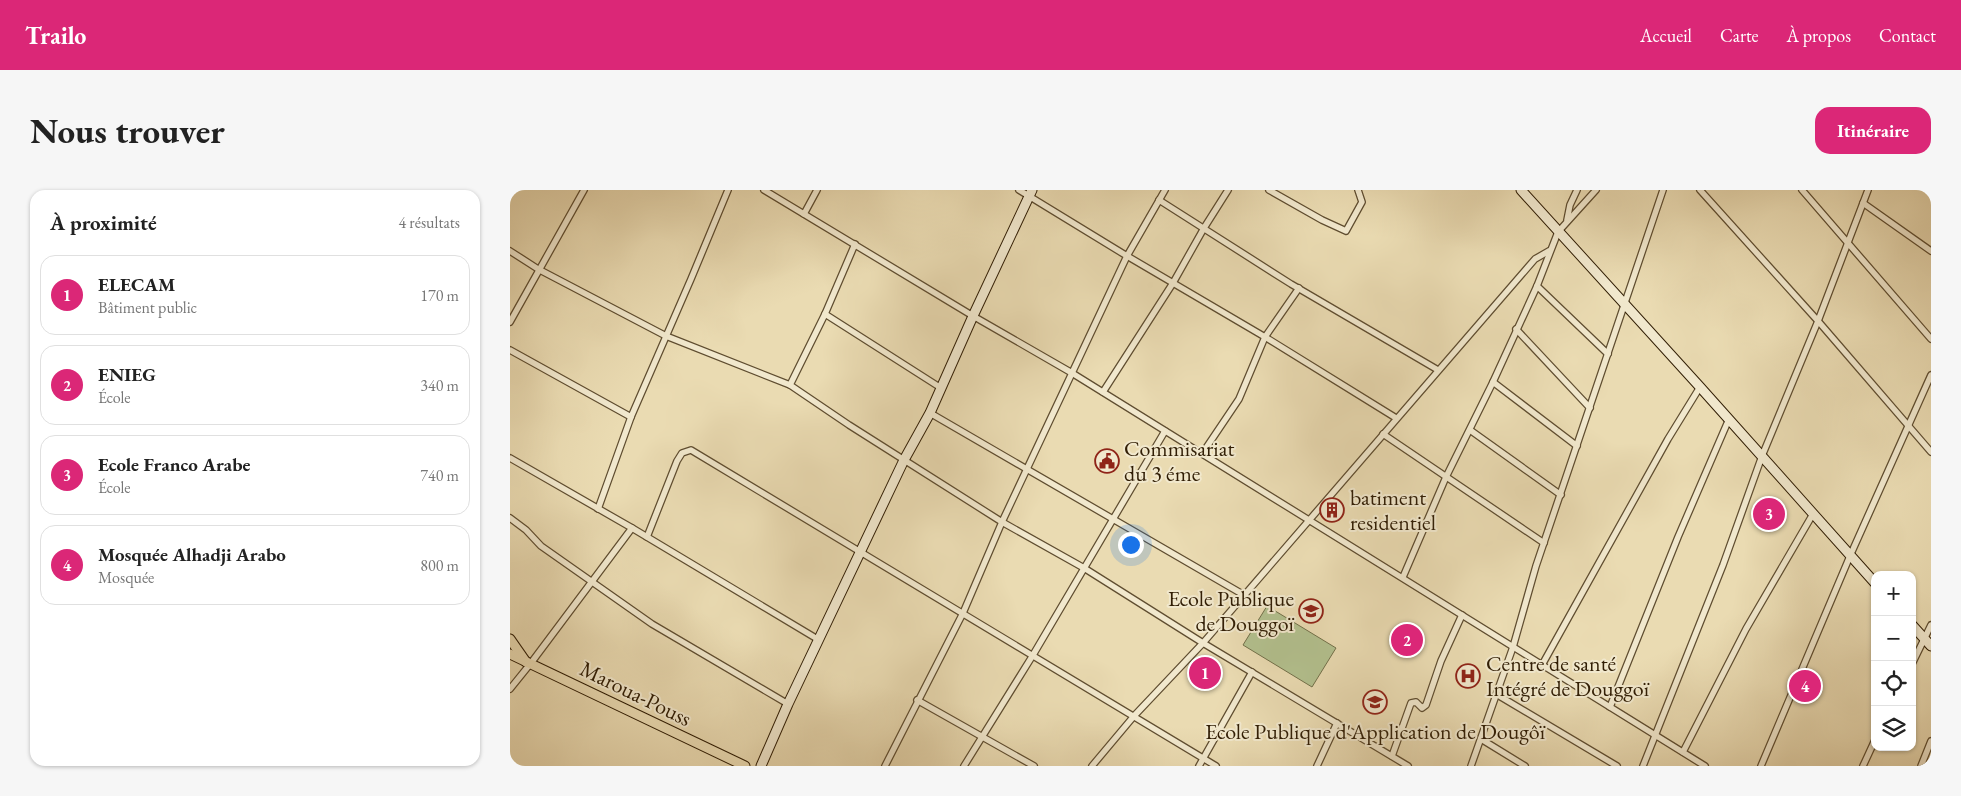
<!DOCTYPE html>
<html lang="fr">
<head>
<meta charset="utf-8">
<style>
	body { margin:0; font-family:"EB Garamond",serif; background:#f6f6f6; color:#222 }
	.controls { position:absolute; right:15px; bottom:15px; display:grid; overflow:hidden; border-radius:10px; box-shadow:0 1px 4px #0004 }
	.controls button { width:45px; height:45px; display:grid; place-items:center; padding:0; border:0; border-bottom:1px solid #e0e0e0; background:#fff; color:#222; font:25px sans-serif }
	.you { position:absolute; left:620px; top:354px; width:18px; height:18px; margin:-12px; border:4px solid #fff; border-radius:50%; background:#1a73e8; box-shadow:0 0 0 8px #1a73e833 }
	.badge { display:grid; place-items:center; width:32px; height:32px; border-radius:50%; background:#db2777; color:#fff; font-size:16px; font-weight:700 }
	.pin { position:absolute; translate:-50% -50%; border:2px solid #fff; box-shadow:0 1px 5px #0006 }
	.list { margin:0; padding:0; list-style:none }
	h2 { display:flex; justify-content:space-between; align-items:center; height:65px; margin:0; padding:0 20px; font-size:21px }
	h2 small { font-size:16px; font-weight:400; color:#767676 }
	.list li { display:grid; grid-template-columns:32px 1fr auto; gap:15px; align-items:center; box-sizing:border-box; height:80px; margin:0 10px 10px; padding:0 10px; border:1px solid #e0e0e0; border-radius:15px }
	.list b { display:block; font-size:19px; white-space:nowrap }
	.list p { margin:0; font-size:16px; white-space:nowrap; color:#767676 }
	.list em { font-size:16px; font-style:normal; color:#767676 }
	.icon { flex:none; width:28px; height:28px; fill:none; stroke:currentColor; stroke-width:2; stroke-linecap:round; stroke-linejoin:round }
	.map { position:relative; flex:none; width:1421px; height:576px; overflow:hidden; border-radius:15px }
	header { display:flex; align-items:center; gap:30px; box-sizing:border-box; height:70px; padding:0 25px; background:#db2777; color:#fff }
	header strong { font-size:24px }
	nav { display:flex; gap:28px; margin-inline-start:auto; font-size:18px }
	.intro { display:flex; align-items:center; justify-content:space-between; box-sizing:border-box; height:120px; padding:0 30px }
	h1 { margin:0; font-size:35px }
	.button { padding:12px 22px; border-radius:15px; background:#db2777; color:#fff; font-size:18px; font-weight:700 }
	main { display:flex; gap:30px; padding:0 30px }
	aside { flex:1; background:#fff; border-radius:15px; box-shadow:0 1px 4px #0004 }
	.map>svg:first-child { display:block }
	.green { fill:#b3c18f; stroke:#72704a }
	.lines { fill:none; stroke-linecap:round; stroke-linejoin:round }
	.street-casing { stroke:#5f4d30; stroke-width:8 }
	.secondary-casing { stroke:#311e05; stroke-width:11 }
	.primary-casing { stroke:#311e05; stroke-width:11 }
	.street { stroke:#f1e8cd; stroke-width:5.5 }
	.secondary { stroke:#f1e8cd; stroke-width:9 }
	.primary { stroke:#eadbb2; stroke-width:9 }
	.labels { text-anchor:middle; stroke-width:4; stroke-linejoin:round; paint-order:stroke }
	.poi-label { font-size:22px; fill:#311e05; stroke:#f1e8cd; text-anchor:start }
	.street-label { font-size:22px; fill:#311e05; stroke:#f1e8cd }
</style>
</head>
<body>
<header>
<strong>Trailo</strong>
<nav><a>Accueil</a><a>Carte</a><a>À propos</a><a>Contact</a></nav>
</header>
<div class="intro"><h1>Nous trouver</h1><a class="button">Itinéraire</a></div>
<main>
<aside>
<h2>À proximité<small>4 résultats</small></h2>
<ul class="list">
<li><span class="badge">1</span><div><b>ELECAM</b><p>Bâtiment public</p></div><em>170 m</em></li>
<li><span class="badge">2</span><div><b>ENIEG</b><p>École</p></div><em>340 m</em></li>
<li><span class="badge">3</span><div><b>Ecole Franco Arabe</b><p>École</p></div><em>740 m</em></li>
<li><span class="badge">4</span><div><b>Mosquée Alhadji Arabo</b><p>Mosquée</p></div><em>800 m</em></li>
</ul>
</aside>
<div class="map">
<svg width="1421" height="576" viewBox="0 0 1421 576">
	<rect width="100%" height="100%" fill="#eadbb2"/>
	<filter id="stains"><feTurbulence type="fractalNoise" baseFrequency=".004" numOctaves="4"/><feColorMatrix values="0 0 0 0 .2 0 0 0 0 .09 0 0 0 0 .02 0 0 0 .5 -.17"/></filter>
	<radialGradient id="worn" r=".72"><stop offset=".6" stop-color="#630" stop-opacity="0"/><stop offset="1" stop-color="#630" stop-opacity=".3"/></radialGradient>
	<!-- green -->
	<polygon class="green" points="757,416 826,458 802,497 733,455"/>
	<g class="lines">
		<!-- street casing -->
		<g class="street-casing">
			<g id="street">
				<polyline points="254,0 463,126 562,183 1195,576"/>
				<polyline points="655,0 617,66 755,147 886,228"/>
				<polyline points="759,0 812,30 836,41 852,12 848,0"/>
				<polyline points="1190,0 1308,131 1421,262"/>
				<polyline points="1292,0 1421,149"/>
				<polyline points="649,10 781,94 928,180"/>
				<polyline points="1353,13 1421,61"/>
				<polyline points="294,24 307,0"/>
				<polyline points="1057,30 1060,15 1067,0"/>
				<polyline points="345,54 315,124 280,195 339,235 492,332 574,378 693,453 898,576"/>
				<polyline points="0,61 28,79 156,146 280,195"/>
				<polyline points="1027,96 1098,164"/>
				<polyline points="315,124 431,198"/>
				<polyline points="0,132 74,0"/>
				<polyline points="1006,139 1080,218"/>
				<polyline points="0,160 121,227"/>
				<polyline points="983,192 1067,256"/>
				<polyline points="593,202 663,93 694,38 718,0"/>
				<polyline points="420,223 734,405"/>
				<polyline points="960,240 1051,305"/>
				<polyline points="873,244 1034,353"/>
				<polyline points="692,264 729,209 755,147 789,98"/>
				<polyline points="0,268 122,338 309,450"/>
				<polyline points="88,319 121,227 181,89 218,0"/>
				<polyline points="0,328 16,340 31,356 142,434 278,514"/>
				<polyline points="137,347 167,271 172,263 181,260 706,576"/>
				<polyline points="893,387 936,287 983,192 1027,96 1048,42 1086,0"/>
				<polyline points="1402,474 1421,435"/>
				<polyline points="1032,475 1158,249 1190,197"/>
				<polyline points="0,499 21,473 122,338"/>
				<polyline points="986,504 1107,576"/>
				<polyline points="407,510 524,576"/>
				<polyline points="1100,517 1168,347 1219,229"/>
				<polyline points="971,549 1015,576"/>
				<polyline points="1173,562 1236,439 1303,324"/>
				<polyline points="882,566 901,513 906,512 912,518 916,515 931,471 952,425"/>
				<polyline points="375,576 453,423 492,332 617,66 509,0"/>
				<polyline points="454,576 523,465 655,241"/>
				<polyline points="582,576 624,526 693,453 1025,69 1039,61"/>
				<polyline points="689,576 742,482"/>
				<polyline points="807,576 827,533"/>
				<polyline points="961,576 1003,457 1026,376 1153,0"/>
				<polyline points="1133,576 1213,375 1252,266 1308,131 1358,0"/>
				<polyline points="1251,576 1340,366 1421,185"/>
				<polyline points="1353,576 1365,550"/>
				<polyline points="1411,576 1421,551"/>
			</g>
		</g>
		<!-- secondary casing -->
		<g class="secondary-casing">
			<g id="secondary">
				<polyline points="1011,0 1190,197 1365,393"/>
				<polyline points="1402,435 1421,456"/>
				<polyline points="251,576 278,514 394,270 420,223 463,126 522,0"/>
			</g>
		</g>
		<!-- primary casing -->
		<g class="primary-casing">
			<g id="primary">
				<polyline points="0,449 16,472"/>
				<polyline points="0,464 235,576"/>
			</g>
		</g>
		<!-- street -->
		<use href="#street" class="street"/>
		<!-- secondary -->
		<use href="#secondary" class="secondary"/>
		<!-- primary -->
		<use href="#primary" class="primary"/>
	</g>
	<!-- icons -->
	<defs>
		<g id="civic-ring" transform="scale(1.25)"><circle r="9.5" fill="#f1e8cd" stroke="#8f2418" stroke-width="1.5"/><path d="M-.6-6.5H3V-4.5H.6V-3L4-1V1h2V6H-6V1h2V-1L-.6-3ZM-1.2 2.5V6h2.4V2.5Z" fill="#8f2418"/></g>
		<g id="building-ring" transform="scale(1.25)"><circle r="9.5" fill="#f1e8cd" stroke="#8f2418" stroke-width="1.5"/><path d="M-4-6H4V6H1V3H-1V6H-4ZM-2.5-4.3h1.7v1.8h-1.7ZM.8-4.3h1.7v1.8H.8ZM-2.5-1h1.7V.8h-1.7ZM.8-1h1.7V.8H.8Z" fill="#8f2418"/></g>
		<g id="school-ring" transform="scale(1.25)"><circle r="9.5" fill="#f1e8cd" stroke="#8f2418" stroke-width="1.5"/><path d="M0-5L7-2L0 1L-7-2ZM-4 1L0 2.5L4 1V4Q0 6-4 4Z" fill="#8f2418"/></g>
		<g id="hospital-ring" transform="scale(1.25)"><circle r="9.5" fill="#f1e8cd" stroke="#8f2418" stroke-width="1.5"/><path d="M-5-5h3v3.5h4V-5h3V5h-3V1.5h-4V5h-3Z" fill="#8f2418"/></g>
	</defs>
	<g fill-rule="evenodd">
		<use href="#civic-ring" x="597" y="271"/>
		<use href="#building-ring" x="822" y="320"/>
		<use href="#school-ring" x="801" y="421"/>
		<use href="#hospital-ring" x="958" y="486"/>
		<use href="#school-ring" x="865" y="512"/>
	</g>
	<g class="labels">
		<!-- poi labels -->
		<g class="poi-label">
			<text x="614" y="266">Commisariat<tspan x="614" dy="25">du 3 éme</tspan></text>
			<text x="840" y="315">batiment<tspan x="840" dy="25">residentiel</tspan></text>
			<text x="784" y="416" text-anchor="end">Ecole Publique<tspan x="784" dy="25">de Douggoï</tspan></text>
			<text x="976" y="481">Centre de santé<tspan x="976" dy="25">Intégré de Douggoï</tspan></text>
			<text x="865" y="549" text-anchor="middle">Ecole Publique d'Application de Dougôï</text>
		</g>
		<!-- street labels -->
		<g class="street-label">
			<text transform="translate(126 503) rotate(26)" y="8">Maroua-Pouss</text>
		</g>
	</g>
	<rect width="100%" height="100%" filter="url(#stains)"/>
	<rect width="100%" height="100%" fill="url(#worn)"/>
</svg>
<div class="controls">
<button>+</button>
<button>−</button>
<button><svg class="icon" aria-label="locate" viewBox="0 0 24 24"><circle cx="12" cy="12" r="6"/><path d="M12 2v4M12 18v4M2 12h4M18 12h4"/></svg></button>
<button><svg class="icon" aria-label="layers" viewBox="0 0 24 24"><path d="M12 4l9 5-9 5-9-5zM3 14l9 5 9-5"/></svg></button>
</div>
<div class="you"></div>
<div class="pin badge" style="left:695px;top:483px">1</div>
<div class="pin badge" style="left:897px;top:450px">2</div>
<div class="pin badge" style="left:1259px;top:324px">3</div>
<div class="pin badge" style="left:1295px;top:496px">4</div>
</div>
</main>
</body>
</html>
